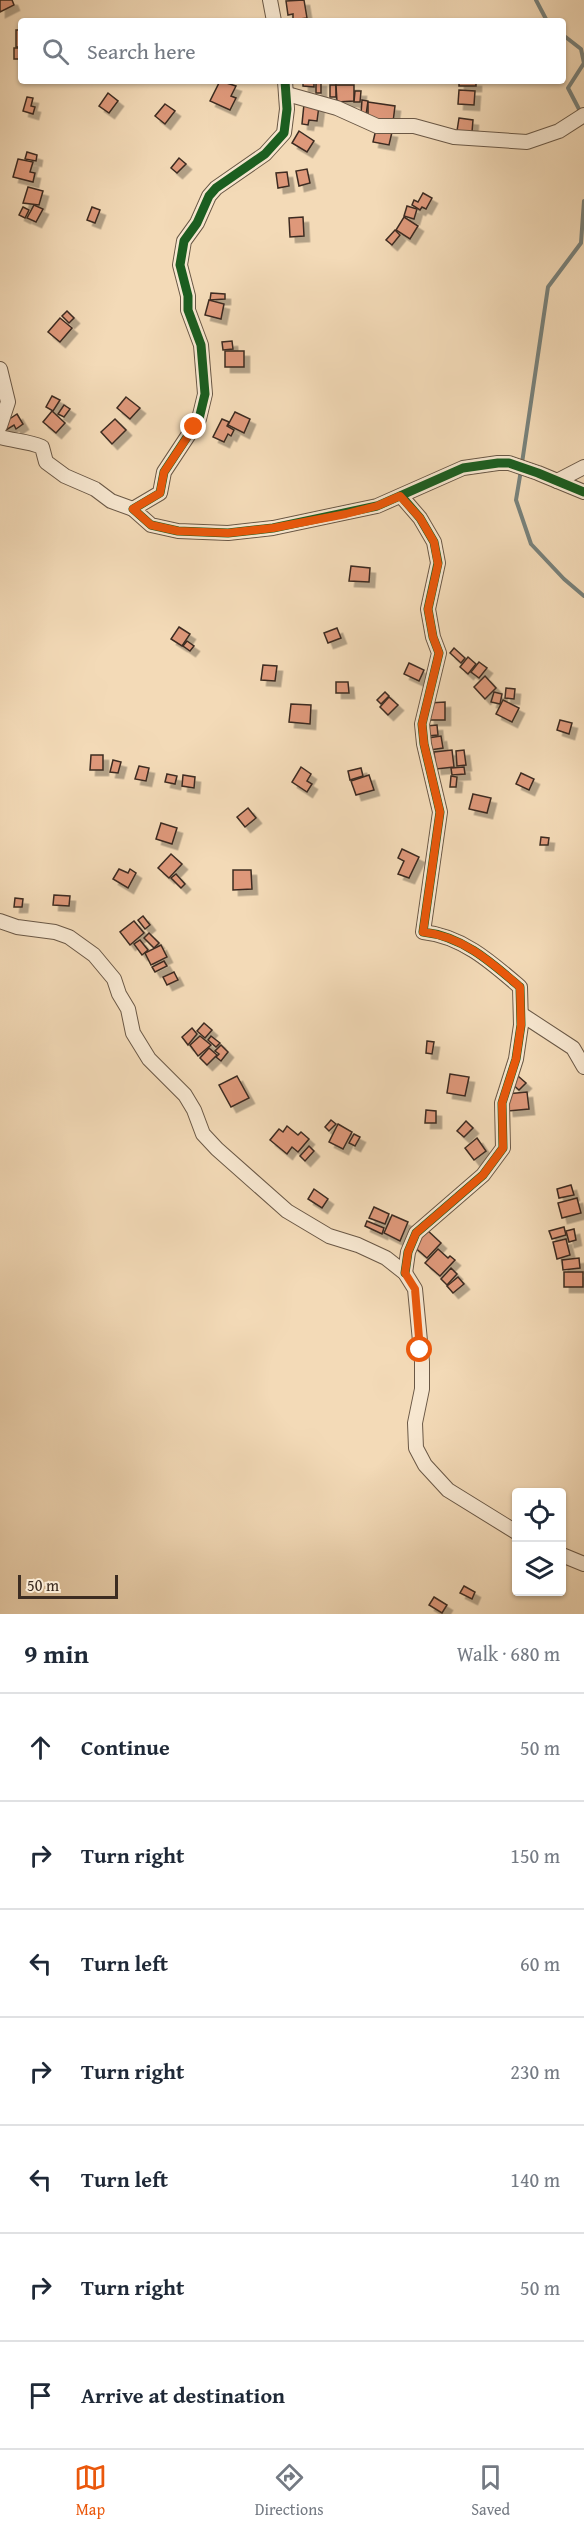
<!DOCTYPE html>
<html lang="en">
<head>
<meta charset="utf-8">
<style>
	body { margin:0; font-family:"Gentium Book Plus",serif; background:#f2f2f3; color:#1f2937 }
	.controls { position:absolute; right:18px; bottom:18px; display:grid; overflow:hidden; border-radius:6px; box-shadow:0 2px 4px #0004 }
	.controls button { width:54px; height:54px; display:grid; place-items:center; padding:0; border:0; border-bottom:2px solid #e0e1e3; background:#fff; color:#1f2937; font:30px sans-serif }
	.scale { position:absolute; left:18px; bottom:15px; width:100px; box-sizing:border-box; padding-left:6px; border:3px solid #3c2c21; border-top:0; font-size:16px; line-height:21px; white-space:nowrap; color:#3c2c21; -webkit-text-stroke:4px #f7e7d0; paint-order:stroke }
	.stop { position:absolute; width:18px; height:18px; margin:-14px; border:4px solid #ea580c; border-radius:50%; background:#fff }
	.stop.end { background:#ea580c; border-color:#fff; box-shadow:0 2px 6px #0008 }
	.list { margin:0; padding:0; list-style:none }
	h2 { display:flex; justify-content:space-between; align-items:center; height:78px; margin:0; padding:0 24px; font-size:26px }
	h2 small { font-size:20px; font-weight:400; color:#747a83 }
	.list li { display:grid; grid-template-columns:39px 1fr auto; gap:18px; align-items:center; box-sizing:border-box; height:108px; padding:0 24px; border-top:2px solid #e0e1e3 }
	.list b { display:block; font-size:22px; white-space:nowrap }
	.list em { font-size:20px; font-style:normal; color:#747a83 }
	.icon { flex:none; width:33px; height:33px; fill:none; stroke:currentColor; stroke-width:2; stroke-linecap:round; stroke-linejoin:round }
	.map { position:relative; flex:none; width:584px; height:1614px; overflow:hidden }
	.search { position:absolute; background:#fff; box-shadow:0 2px 4px #0004; left:18px; right:18px; top:18px; height:66px; display:flex; align-items:center; gap:15px; box-sizing:border-box; padding:0 21px; border-radius:6px; color:#747a83; font-size:22px }
	.sheet { height:834px; background:#fff }
	nav { display:flex; justify-content:space-around; align-items:center; box-sizing:border-box; height:84px; border-top:2px solid #e0e1e3; background:#fff; font-size:16px; color:#747a83 }
	nav a { display:grid; justify-items:center; gap:3px }
	nav .on { color:#ea580c }
	.map>svg:first-child { display:block }
	.lines { fill:none; stroke-linecap:round; stroke-linejoin:round }
	.stream { stroke:#77817b; stroke-width:4 }
	.building { fill:#de987a; stroke:#3c2c21; stroke-width:1.5; filter:url(#shadow) }
	.minor-casing { stroke:#6a5846; stroke-width:16 }
	.minor { stroke:#f7e7d0; stroke-width:14 }
	.cycleway-casing { stroke:#f7e7d0; stroke-width:13 }
	.cycleway { stroke:#1b5e20; stroke-width:9 }
	.route { stroke:#ea580c; stroke-width:8 }
</style>
</head>
<body>
<div class="map">
<svg width="584" height="1614" viewBox="0 0 584 1614">
	<defs>
		<filter id="shadow"><feDropShadow dx="5.5" dy="5.5" stdDeviation="0" flood-color="#0004"/></filter>
	</defs>
	<rect width="100%" height="100%" fill="#f3dab7"/>
	<filter id="stains"><feTurbulence type="fractalNoise" baseFrequency=".00333" numOctaves="4"/><feColorMatrix values="0 0 0 0 .2 0 0 0 0 .09 0 0 0 0 .02 0 0 0 .5 -.17"/></filter>
	<radialGradient id="worn" r=".72"><stop offset=".6" stop-color="#630" stop-opacity="0"/><stop offset="1" stop-color="#630" stop-opacity=".3"/></radialGradient>
	<g class="lines">
		<!-- stream -->
		<g class="stream">
			<polyline points="536,0 547,21"/>
			<polyline points="563,35 581,49 584,63 568,88 581,113"/>
			<polyline points="522,463 548,287 581,243 584,201"/>
			<polyline points="521,470 516,500 531,544 564,579 584,596"/>
		</g>
	</g>
	<!-- building -->
	<g class="building">
		<polygon points="0,0 12,0 14,5 0,12"/>
		<polygon points="304,0 307,18 293,20 293,14 288,15 286,1"/>
		<rect x="16" y="30" width="5" height="17"/>
		<rect x="14" y="48" width="7" height="11"/>
		<polygon points="220,81 236,86 231,96 236,98 230,110 210,101"/>
		<polygon points="303,81 314,81 314,87 303,86"/>
		<rect x="316" y="81" width="5" height="12"/>
		<rect x="459" y="81" width="17" height="5"/>
		<rect x="330" y="85" width="6" height="12"/>
		<polygon points="336,85 354,85 354,101 337,102"/>
		<polygon points="459,90 475,91 474,105 458,104"/>
		<polygon points="355,91 361,91 360,102 354,102"/>
		<polygon points="108,93 118,101 109,113 99,106"/>
		<polygon points="27,97 33,98 31,106 35,107 33,114 23,111"/>
		<polygon points="362,100 368,101 366,115 361,114"/>
		<polygon points="368,102 395,106 393,122 368,119"/>
		<polygon points="165,104 175,111 165,124 155,116"/>
		<polygon points="304,104 319,106 317,121 309,120 308,125 302,124"/>
		<polygon points="459,118 473,120 472,132 457,131"/>
		<polygon points="376,129 392,132 389,145 373,142"/>
		<polygon points="299,131 314,141 307,152 292,143"/>
		<polygon points="27,152 37,155 36,161 25,159"/>
		<polygon points="179,158 186,164 177,173 171,168"/>
		<polygon points="18,159 33,162 30,172 35,173 33,182 13,177"/>
		<polygon points="307,169 310,183 299,186 296,171"/>
		<polygon points="287,172 289,186 278,188 276,173"/>
		<polygon points="28,187 43,191 39,205 23,203"/>
		<polygon points="423,193 432,198 426,209 422,207 420,210 412,205 414,200 418,202"/>
		<polygon points="34,205 43,209 36,222 27,218"/>
		<polygon points="407,206 417,209 414,219 404,216"/>
		<polygon points="23,207 29,210 25,218 19,215"/>
		<polygon points="92,207 100,210 95,223 87,220"/>
		<polygon points="303,217 304,236 290,237 289,218"/>
		<polygon points="404,217 418,226 410,239 396,230"/>
		<polygon points="395,230 400,235 392,245 386,240"/>
		<polygon points="211,293 225,294 225,299 210,300"/>
		<polygon points="209,300 224,304 221,319 205,315"/>
		<polygon points="67,311 74,318 69,323 62,316"/>
		<polygon points="60,318 72,328 60,342 48,332"/>
		<polygon points="232,341 233,349 223,350 222,342"/>
		<rect x="225" y="351" width="19" height="16"/>
		<polygon points="52,396 60,400 53,411 46,407"/>
		<polygon points="126,397 140,408 130,419 117,408"/>
		<polygon points="64,405 70,409 64,417 58,414"/>
		<polygon points="52,411 65,423 56,433 43,422"/>
		<polygon points="235,412 250,419 244,433 228,425"/>
		<polygon points="17,414 23,424 16,429 14,425 6,430 2,424"/>
		<polygon points="115,419 126,430 112,444 101,432"/>
		<polygon points="222,419 229,422 227,426 234,430 231,436 228,434 224,442 213,437"/>
		<polygon points="351,566 370,568 369,582 349,581"/>
		<polygon points="179,627 190,634 182,646 171,639"/>
		<polygon points="337,628 341,638 328,643 324,633"/>
		<polygon points="187,641 194,646 190,651 183,646"/>
		<polygon points="454,648 465,658 461,663 450,653"/>
		<polygon points="468,657 476,664 468,674 460,667"/>
		<polygon points="479,662 487,668 479,678 471,672"/>
		<polygon points="409,663 424,670 419,681 404,674"/>
		<polygon points="263,665 277,666 275,681 261,680"/>
		<polygon points="485,676 496,688 485,699 474,687"/>
		<polygon points="336,682 348,682 349,693 336,693"/>
		<polygon points="506,688 515,689 514,699 505,698"/>
		<polygon points="385,692 389,696 381,704 377,700"/>
		<polygon points="494,692 502,694 500,704 491,702"/>
		<polygon points="389,697 398,705 388,715 380,707"/>
		<polygon points="503,700 519,708 512,722 496,714"/>
		<polygon points="445,702 445,720 429,720 429,703"/>
		<polygon points="291,704 311,705 310,724 289,722"/>
		<polygon points="560,720 572,723 569,734 557,730"/>
		<polygon points="437,725 438,735 427,736 426,726"/>
		<polygon points="441,736 443,748 430,750 428,738"/>
		<polygon points="452,750 454,767 436,769 434,752"/>
		<polygon points="464,750 466,765 457,766 456,751"/>
		<polygon points="91,755 103,755 103,770 90,770"/>
		<polygon points="113,760 121,762 118,773 110,772"/>
		<polygon points="139,766 149,768 146,781 135,779"/>
		<polygon points="301,767 311,774 307,781 312,784 307,792 292,782"/>
		<polygon points="464,767 465,774 452,775 451,768"/>
		<polygon points="361,768 363,776 350,780 348,771"/>
		<polygon points="521,773 534,779 529,790 516,784"/>
		<polygon points="167,774 177,776 175,784 165,782"/>
		<polygon points="183,775 195,777 194,788 182,786"/>
		<polygon points="369,775 374,790 356,795 351,781"/>
		<polygon points="451,776 457,777 456,787 450,787"/>
		<polygon points="473,794 491,798 487,813 469,809"/>
		<polygon points="248,808 256,818 245,827 237,817"/>
		<polygon points="161,823 177,828 172,844 156,839"/>
		<polygon points="541,837 549,838 548,845 540,845"/>
		<polygon points="402,849 419,857 409,878 398,874 404,861 398,858"/>
		<polygon points="171,854 182,864 169,878 158,868"/>
		<polygon points="119,869 128,873 130,869 136,873 128,888 113,879"/>
		<polygon points="233,870 251,870 252,889 233,890"/>
		<polygon points="176,874 185,884 181,888 171,878"/>
		<polygon points="54,895 70,896 69,906 53,905"/>
		<polygon points="15,898 23,899 22,907 14,907"/>
		<polygon points="143,916 150,925 145,929 138,920"/>
		<polygon points="134,921 144,933 130,945 120,932"/>
		<polygon points="149,933 159,943 154,948 144,938"/>
		<polygon points="140,940 148,950 142,955 134,944"/>
		<polygon points="161,945 167,957 151,965 145,953"/>
		<polygon points="164,961 167,966 155,972 152,967"/>
		<polygon points="174,972 178,980 167,985 163,977"/>
		<polygon points="204,1023 212,1030 205,1038 197,1031"/>
		<polygon points="192,1028 197,1034 188,1045 182,1037"/>
		<polygon points="200,1036 211,1045 198,1056 190,1045"/>
		<polygon points="211,1036 220,1043 216,1047 208,1040"/>
		<polygon points="427,1041 434,1042 432,1054 426,1053"/>
		<polygon points="221,1045 228,1052 221,1061 216,1057 219,1054 215,1051"/>
		<polygon points="209,1048 217,1055 207,1065 200,1058"/>
		<polygon points="450,1074 469,1077 465,1096 447,1093"/>
		<polygon points="237,1076 249,1098 231,1107 219,1085"/>
		<polygon points="518,1076 526,1083 519,1090 511,1083"/>
		<polygon points="527,1092 529,1109 508,1111 506,1094"/>
		<polygon points="426,1110 436,1111 436,1123 425,1123"/>
		<polygon points="331,1120 336,1124 329,1131 325,1127"/>
		<polygon points="466,1121 473,1128 464,1137 457,1131"/>
		<polygon points="338,1124 352,1132 343,1149 329,1142"/>
		<polygon points="287,1126 298,1135 301,1132 309,1139 298,1152 292,1147 287,1154 270,1140 279,1129 283,1132"/>
		<polygon points="354,1134 360,1137 355,1146 349,1143"/>
		<polygon points="477,1138 486,1151 474,1160 465,1148"/>
		<polygon points="309,1146 314,1151 305,1161 300,1156"/>
		<polygon points="571,1185 574,1195 559,1198 557,1189"/>
		<polygon points="314,1189 328,1199 322,1208 308,1199"/>
		<polygon points="577,1198 581,1213 562,1218 558,1203"/>
		<polygon points="374,1207 389,1214 385,1224 369,1218"/>
		<polygon points="392,1215 408,1222 400,1241 384,1233"/>
		<polygon points="367,1221 384,1228 382,1234 365,1226"/>
		<polygon points="564,1227 566,1235 552,1239 549,1231"/>
		<polygon points="426,1229 441,1243 427,1258 412,1245"/>
		<polygon points="574,1229 576,1240 569,1242 566,1231"/>
		<polygon points="566,1239 570,1255 557,1259 553,1242"/>
		<polygon points="438,1249 448,1258 450,1256 455,1260 440,1276 425,1263"/>
		<polygon points="579,1258 580,1268 563,1270 562,1260"/>
		<polygon points="451,1268 457,1274 447,1285 441,1279"/>
		<rect x="564" y="1272" width="19" height="15"/>
		<polygon points="458,1277 464,1284 453,1293 447,1286"/>
		<polygon points="464,1586 475,1592 472,1599 460,1593"/>
		<polygon points="434,1597 447,1605 442,1613 429,1605"/>
	</g>
	<g class="lines">
		<!-- minor casing -->
		<g class="minor-casing">
			<g id="minor">
				<polyline points="270,0 274,21"/>
				<polyline points="285,81 287,109 284,133 265,154 216,188 209,196 197,223 184,241 180,265 188,296 188,310 201,345 205,394 199,419 164,472 160,493 133,509 151,525 178,531 228,533 273,528 377,506 463,468 498,463 509,463 538,473 584,492"/>
				<polyline points="287,94 337,108 377,126 414,126 454,137 527,142 559,131 584,115"/>
				<polyline points="0,369 8,402 0,426"/>
				<path d="M0,437C14,441 28,441 42,447L46,462L65,476L95,489L111,501L133,509"/>
				<polyline points="557,481 584,467"/>
				<path d="M401,496L420,518L434,542L438,563L428,609L433,637L439,653L422,724L424,744L440,812L423,932C462,936 491,962 520,987L521,1025L516,1059L502,1103L503,1148L483,1175L416,1233L408,1252L405,1273"/>
				<polyline points="0,921 17,927 55,932 69,937 94,955 114,979 119,994 128,1009 133,1033 149,1059 185,1095 194,1110 203,1134 217,1149 287,1211 329,1236 358,1245 386,1258 405,1273 415,1289 422,1362 422,1389 415,1423 416,1448 425,1465 448,1490 516,1532"/>
				<polyline points="521,1014 573,1048 584,1067"/>
				<polyline points="562,1555 584,1564"/>
			</g>
		</g>
		<!-- minor -->
		<use href="#minor" class="minor"/>
		<!-- cycleway casing -->
		<g class="cycleway-casing">
			<g id="cycleway">
				<polyline points="285,81 287,109 284,133 265,154 216,188 209,196 197,223 184,241 180,265 188,296 188,310 201,345 205,394 199,419 164,472 160,493 133,509 151,525 178,531 228,533 273,528 377,506 463,468 498,463 509,463 538,473 584,492"/>
				<path d="M401,496L420,518L434,542L438,563L428,609L433,637L439,653L422,724L424,744L440,812L423,932C462,936 491,962 520,987L521,1025L516,1059L502,1103L503,1148L483,1175L416,1233L408,1252L405,1273"/>
			</g>
		</g>
		<!-- cycleway -->
		<use href="#cycleway" class="cycleway"/>
	</g>
	<g class="lines">
		<!-- route -->
		<path class="route" d="M194,427L164,472L160,493L133,509L151,525L178,531L228,533L273,528L346,514L377,506L400,496L420,518L434,542L438,564L428,609L433,637L439,653L422,724L424,744L440,812L423,932C462,936 491,962 520,987L521,1025L516,1059L502,1103L503,1148L483,1175L416,1233L408,1252L405,1273L415,1289L420,1350"/>
	</g>
	<rect width="100%" height="100%" filter="url(#stains)"/>
	<rect width="100%" height="100%" fill="url(#worn)"/>
</svg>
<div class="controls">
<button><svg class="icon" aria-label="locate" viewBox="0 0 24 24"><circle cx="12" cy="12" r="6"/><path d="M12 2v4M12 18v4M2 12h4M18 12h4"/></svg></button>
<button><svg class="icon" aria-label="layers" viewBox="0 0 24 24"><path d="M12 4l9 5-9 5-9-5zM3 14l9 5 9-5"/></svg></button>
</div>
<div class="scale">50 m</div>
<div class="stop" style="left:420px;top:1350px"></div>
<div class="stop end" style="left:194px;top:427px"></div>
<div class="search"><svg class="icon" aria-label="search" viewBox="0 0 24 24"><circle cx="10" cy="10" r="6"/><path d="M15 15l6 6"/></svg>Search here</div>
</div>
<section class="sheet">
<h2>9 min<small>Walk · 680 m</small></h2>
<ul class="list">
<li><svg class="icon" aria-label="ahead" viewBox="0 0 24 24"><path d="M12 20V5M6 11l6-6 6 6"/></svg><div><b>Continue</b></div><em>50 m</em></li>
<li><svg class="icon" aria-label="right" viewBox="0 0 24 24"><path d="M7 20v-9h11M14 6l5 5-5 5"/></svg><div><b>Turn right</b></div><em>150 m</em></li>
<li><svg class="icon" aria-label="left" viewBox="0 0 24 24"><path d="M17 20v-9H6M10 6l-5 5 5 5"/></svg><div><b>Turn left</b></div><em>60 m</em></li>
<li><svg class="icon" aria-label="right" viewBox="0 0 24 24"><path d="M7 20v-9h11M14 6l5 5-5 5"/></svg><div><b>Turn right</b></div><em>230 m</em></li>
<li><svg class="icon" aria-label="left" viewBox="0 0 24 24"><path d="M17 20v-9H6M10 6l-5 5 5 5"/></svg><div><b>Turn left</b></div><em>140 m</em></li>
<li><svg class="icon" aria-label="right" viewBox="0 0 24 24"><path d="M7 20v-9h11M14 6l5 5-5 5"/></svg><div><b>Turn right</b></div><em>50 m</em></li>
<li><svg class="icon" aria-label="arrive" viewBox="0 0 24 24"><path d="M6 21V4h12l-3 4 3 4H6"/></svg><div><b>Arrive at destination</b></div></li>
</ul>
</section>
<nav>
<a class="on"><svg class="icon" aria-label="map" viewBox="0 0 24 24"><path d="M3 6l6-2 6 2 6-2v14l-6 2-6-2-6 2zM9 4v14M15 6v14"/></svg>Map</a>
<a><svg class="icon" aria-label="directions" viewBox="0 0 24 24"><path d="M12 3l9 9-9 9-9-9zM9 14v-3h6M13 9l2 2-2 2"/></svg>Directions</a>
<a><svg class="icon" aria-label="saved" viewBox="0 0 24 24"><path d="M7 4h10v16l-5-4-5 4z"/></svg>Saved</a>
</nav>
</body>
</html>
